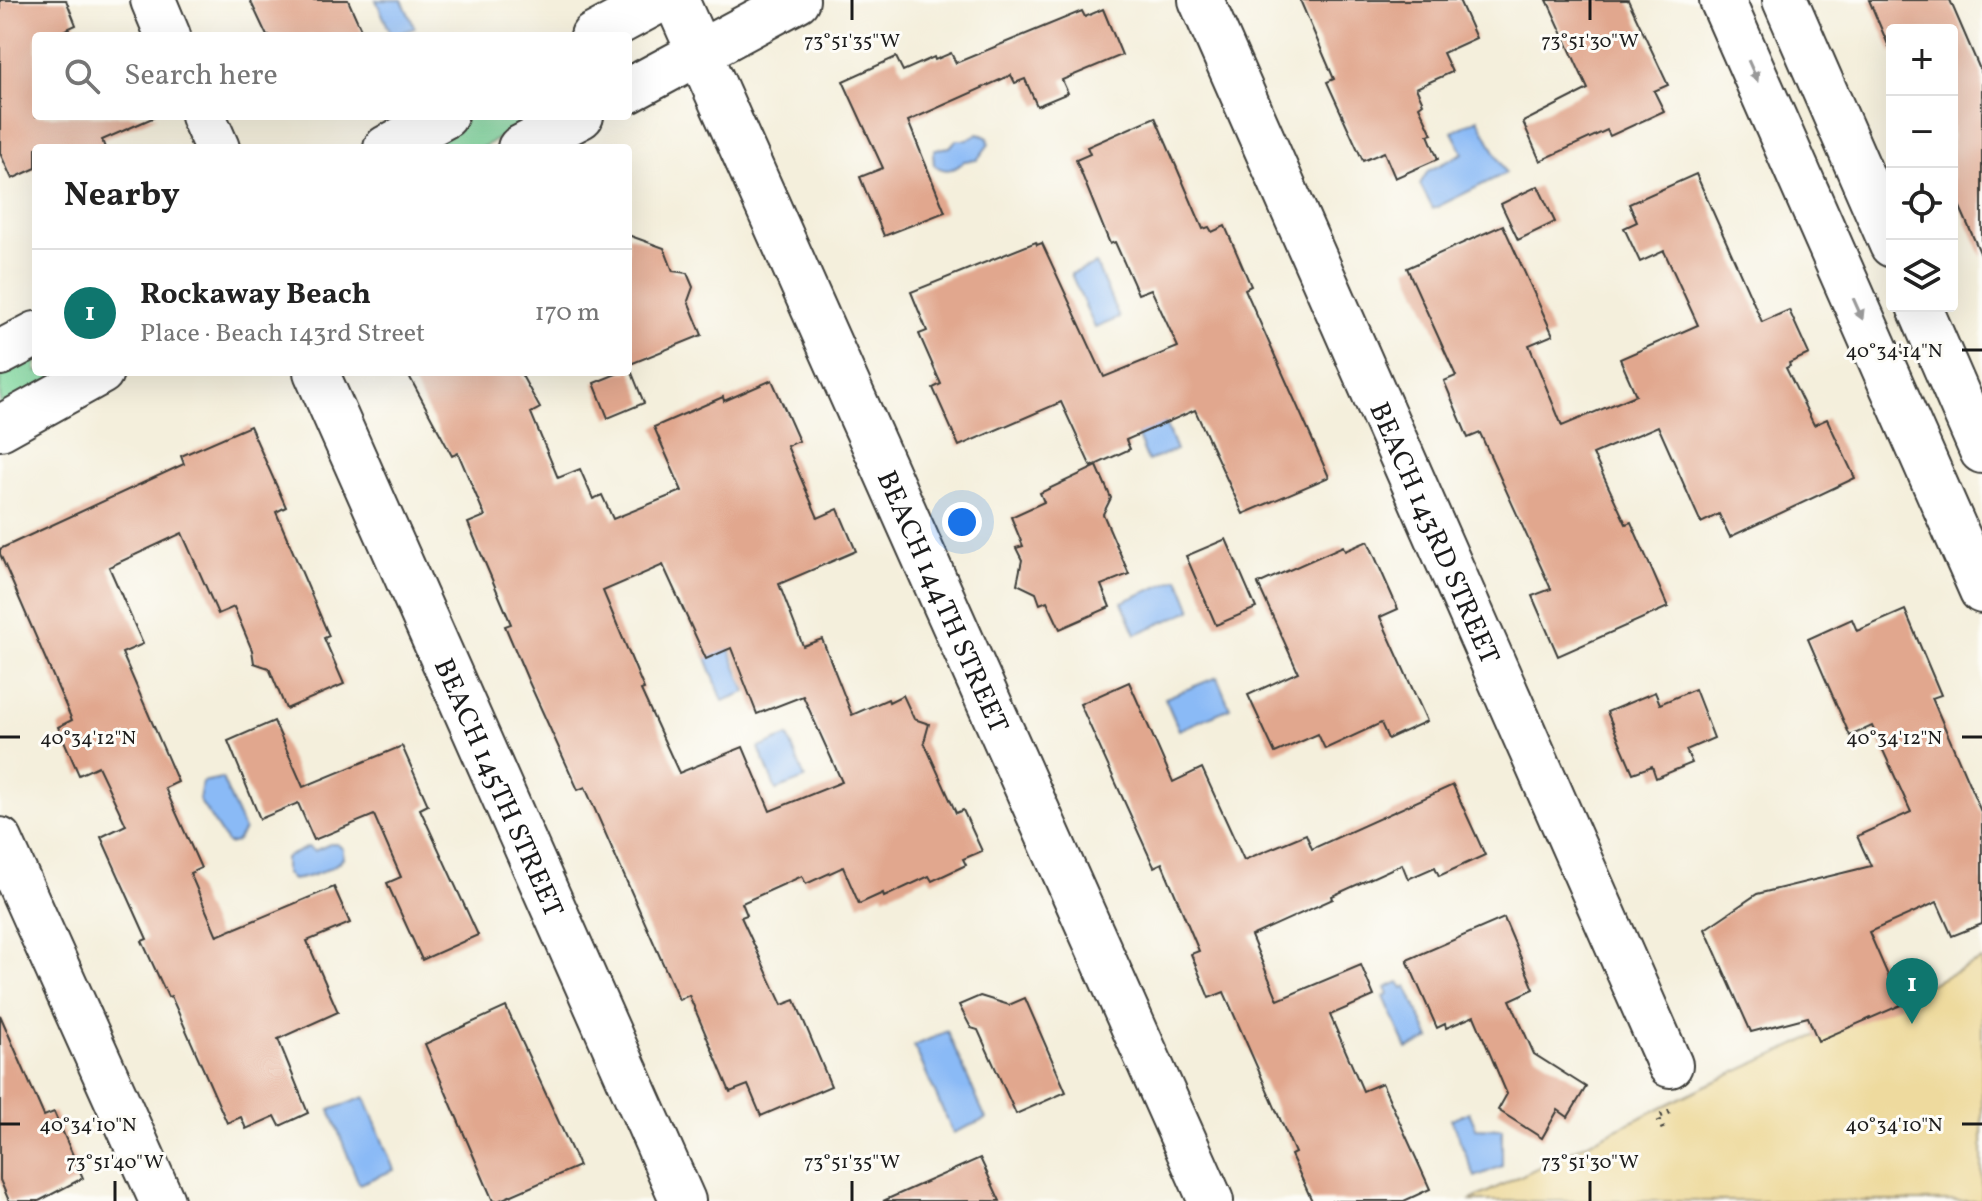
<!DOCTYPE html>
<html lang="en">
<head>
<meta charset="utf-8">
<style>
	body { margin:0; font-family:Vollkorn,serif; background:#f6f6f6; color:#222 }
	.controls { position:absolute; right:24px; top:24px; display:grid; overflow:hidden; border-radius:8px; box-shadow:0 8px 32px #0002 }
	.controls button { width:72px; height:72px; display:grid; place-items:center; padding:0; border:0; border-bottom:2px solid #e0e0e0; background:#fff; color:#222; font:40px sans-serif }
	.you { position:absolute; left:962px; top:522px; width:28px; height:28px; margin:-20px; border:6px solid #fff; border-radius:50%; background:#1a73e8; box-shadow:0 0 0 12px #1a73e833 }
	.badge { display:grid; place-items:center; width:52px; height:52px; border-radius:50%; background:#0f766e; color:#fff; font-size:26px; font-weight:700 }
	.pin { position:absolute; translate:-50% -66px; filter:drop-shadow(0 2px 4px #0008) }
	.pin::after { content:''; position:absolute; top:42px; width:28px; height:24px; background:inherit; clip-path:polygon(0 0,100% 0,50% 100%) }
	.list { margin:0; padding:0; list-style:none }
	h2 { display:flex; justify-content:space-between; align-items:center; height:104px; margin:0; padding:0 32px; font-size:34px }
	h2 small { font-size:26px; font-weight:400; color:#767676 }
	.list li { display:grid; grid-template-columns:52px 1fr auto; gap:24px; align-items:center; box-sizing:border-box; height:128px; padding:0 32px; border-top:2px solid #e0e0e0 }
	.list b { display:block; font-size:30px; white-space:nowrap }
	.list p { margin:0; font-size:26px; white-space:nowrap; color:#767676 }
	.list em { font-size:26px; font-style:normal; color:#767676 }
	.icon { flex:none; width:44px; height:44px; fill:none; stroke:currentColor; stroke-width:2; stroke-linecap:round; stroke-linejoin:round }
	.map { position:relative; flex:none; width:1982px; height:1201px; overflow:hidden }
	.search { position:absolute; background:#fff; box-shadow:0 8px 32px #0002; left:32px; top:32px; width:600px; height:88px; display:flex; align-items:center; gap:20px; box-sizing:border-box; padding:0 28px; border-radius:8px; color:#767676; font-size:30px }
	.panel { position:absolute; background:#fff; box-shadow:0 8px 32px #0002; left:32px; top:144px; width:600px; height:232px; border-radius:8px }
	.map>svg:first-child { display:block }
	.green { fill:#7dd69c; stroke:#4c795c; stroke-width:2 }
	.sand { fill:#eeda9e; stroke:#857b5d; stroke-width:2 }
	.water { fill:#8abaf6; stroke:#536b89; stroke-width:2 }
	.building { fill:#e1a78e; fill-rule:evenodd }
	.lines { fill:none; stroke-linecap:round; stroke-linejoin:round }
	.minor-casing { stroke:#3c3c39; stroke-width:48 }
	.path { stroke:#3c3c39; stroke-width:5; stroke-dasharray:2 6; stroke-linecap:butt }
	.minor { stroke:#fff; stroke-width:44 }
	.oneway { fill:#999 }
	.ticks { fill:none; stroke:#1c1c1c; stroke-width:3 }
	.labels { text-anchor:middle; stroke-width:6; stroke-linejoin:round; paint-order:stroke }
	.street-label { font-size:28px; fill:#1c1c1c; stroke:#fdfcf7 }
	.ticks-label { font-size:20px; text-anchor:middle; fill:#1c1c1c; stroke:#fdfcf7; stroke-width:6; stroke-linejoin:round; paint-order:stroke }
</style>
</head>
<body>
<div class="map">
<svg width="1982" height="1201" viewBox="0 0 1982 1201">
	<rect width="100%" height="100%" fill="#fdfcf7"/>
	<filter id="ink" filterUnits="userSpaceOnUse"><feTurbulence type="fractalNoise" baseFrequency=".0125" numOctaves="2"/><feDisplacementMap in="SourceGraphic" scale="16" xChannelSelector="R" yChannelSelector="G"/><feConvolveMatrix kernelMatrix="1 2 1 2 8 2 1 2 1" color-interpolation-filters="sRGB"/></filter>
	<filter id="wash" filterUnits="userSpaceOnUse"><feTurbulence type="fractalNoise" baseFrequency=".006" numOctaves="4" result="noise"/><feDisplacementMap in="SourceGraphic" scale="32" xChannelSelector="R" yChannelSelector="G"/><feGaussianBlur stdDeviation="1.8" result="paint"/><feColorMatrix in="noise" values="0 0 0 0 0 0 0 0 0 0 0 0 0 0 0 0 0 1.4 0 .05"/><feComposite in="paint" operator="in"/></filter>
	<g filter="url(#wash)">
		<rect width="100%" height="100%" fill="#f4efdc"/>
		<!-- green -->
		<g class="green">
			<polygon points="465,116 540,116 481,148 406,148"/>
			<polygon points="36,346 36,372 65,372 0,407 0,365"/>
		</g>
		<!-- sand -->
		<polygon class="sand" points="1982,960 1982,1201 1469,1201 1703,1087"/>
		<!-- water -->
		<g class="water">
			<polygon points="376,0 402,0 415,28 392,36"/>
			<polygon points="1478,119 1506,173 1433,209 1420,184 1428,171 1463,153 1452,132"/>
			<path d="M978,133L988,138L989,144L977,160L964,161C956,170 945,173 934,165L933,154L936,149L950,147L956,140H967Z"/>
			<polygon points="1096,264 1119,318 1095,328 1071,274"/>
			<polygon points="1159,408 1176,450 1148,461 1131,420"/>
			<polygon points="1179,578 1192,610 1136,634 1122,602"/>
			<polygon points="720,626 746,692 723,701 697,635"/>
			<polygon points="1217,677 1230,708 1179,730 1165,698"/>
			<polygon points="788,736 805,779 776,790 759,748"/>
			<polygon points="222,778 244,830 236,842 228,844 199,800 202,782"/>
			<path d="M330,844H337L343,849V858C333,870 308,878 292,880L285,872V858L308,847L314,851Z"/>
			<polygon points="1399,982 1403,988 1407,986 1430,1039 1407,1049 1384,997 1389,994 1386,988"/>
			<polygon points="947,1031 986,1119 953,1133 914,1046"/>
			<polygon points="365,1097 394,1170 359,1184 330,1110"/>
			<polygon points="1469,1112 1476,1128 1502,1129 1502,1166 1475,1177 1451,1119"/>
		</g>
		<g id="blocks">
			<!-- building -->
			<g class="building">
				<polygon points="0,0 66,0 76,25 52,36 36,36 36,116 157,116 102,140 105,148 36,148 36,168 12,179 0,153"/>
				<polygon points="250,0 348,0 364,36 267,36"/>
				<polygon points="1300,0 1459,0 1476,38 1443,53 1452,72 1416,88 1423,103 1419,106 1432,134 1428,135 1438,159 1395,178 1384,152 1363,161 1327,82 1334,79"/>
				<polygon points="1547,0 1628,0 1668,85 1654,91 1664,111 1610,136 1607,130 1540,161 1523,122 1588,89"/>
				<polygon points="1869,0 1950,0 1982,74 1982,257 1952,189 1952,30 1892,30 1892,54"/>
				<polygon points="1103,9 1122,55 1062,80 1068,93 1037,106 1025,79 1015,83 1011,75 908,121 945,212 884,236 860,177 883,168 843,81 896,57 903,71 934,57 935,60 951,53 956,63 1082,11 1085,17"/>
				<polygon points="1155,117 1203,229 1209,227 1212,232 1225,226 1251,286 1245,289 1329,477 1243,514 1195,410 1126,440 1130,449 1091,467 1061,402 959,446 933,388 941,384 919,334 927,331 911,292 1036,242 1037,245 1042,243 1104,377 1178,347 1151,289 1138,294 1115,242 1110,244 1076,160 1090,154 1087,147"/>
				<polygon points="1696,174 1762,322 1789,310 1809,354 1789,363 1790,366 1786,368 1814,425 1827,419 1855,478 1730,537 1719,514 1701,523 1658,426 1593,454 1626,524 1631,522 1668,607 1558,656 1532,596 1551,589 1480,433 1468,438 1444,381 1456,376 1407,268 1503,225 1553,335 1529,345 1562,426 1636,395 1620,359 1698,325 1664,251 1640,262 1624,228 1637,222 1629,204"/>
				<polygon points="1538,186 1555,222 1518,240 1501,204"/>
				<polygon points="628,235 664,248 673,271 687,273 693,287 688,301 702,335 628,365"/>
				<polygon points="630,368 644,403 608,418 594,383 621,372 628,372"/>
				<path d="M407,372H520L540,408L531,413L558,478L580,469L593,499L602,495L613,519L682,491L654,427L723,397L724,401L772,380L799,441L787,446L818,518L838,509L856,551L779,584L803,646L822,639L852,715L888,699L889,702L903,695L914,719L929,724L924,742L956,813L963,810L982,851L963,859L966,865L932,881L929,876L884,897L883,893L859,904L843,867L806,884L802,876L742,903L747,915L741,917L782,1005L795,1000L831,1086L761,1116L748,1085L730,1092L689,995L679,1000L585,787L578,790L528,680L505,626L511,624L468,523L485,516L458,453L452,456ZM663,565L706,659L731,648L757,714L803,696L842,782L770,811L743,747L679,773L641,690L644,689L603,591Z"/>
				<polygon points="250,426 286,507 276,512 329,636 324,638 344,684 286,709 269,668 254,663 252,650 234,607 218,614 182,533 109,567 143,644 122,653 178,782 165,788 201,868 190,873 217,936 334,887 350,923 307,941 338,1012 278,1039 308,1113 280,1126 275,1116 246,1129 241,1117 227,1123 171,996 168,997 142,941 147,939 101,837 126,825 98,766 79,775 58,727 72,720 0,554 0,549 184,464 181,456"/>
				<polygon points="1097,466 1111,498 1103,514 1129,574 1101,585 1110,607 1060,629 1047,601 1040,604 1036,593 1017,584 1022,560 1016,548 1023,546 1011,517 1044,502 1040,493"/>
				<polygon points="1226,539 1256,608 1216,625 1186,556"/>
				<polygon points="1368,541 1398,609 1380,617 1427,721 1388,739 1381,723 1325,749 1318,734 1275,753 1248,695 1298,672 1258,584 1343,546 1345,551"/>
				<polygon points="1905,610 1941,695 1932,698 1982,814 1982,924 1952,936 1937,902 1869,932 1901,1005 1818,1041 1808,1017 1751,1032 1705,929 1757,894 1871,866 1857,836 1911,812 1872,726 1850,736 1808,639 1852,619 1857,631"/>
				<polygon points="1129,682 1173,782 1202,768 1244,860 1306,834 1312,849 1453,785 1485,855 1439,876 1435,867 1408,879 1402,864 1332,896 1333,899 1251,936 1278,1000 1361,965 1374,996 1330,1015 1363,1091 1382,1083 1430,1189 1404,1201 1312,1201 1291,1155 1295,1153 1224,992 1209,998 1191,954 1199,951 1162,863 1154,867 1080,704"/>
				<polygon points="1695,689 1714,738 1686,750 1692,763 1656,778 1652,766 1633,773 1607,712 1655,692 1660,704"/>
				<polygon points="274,721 303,787 402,746 428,805 420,809 478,935 422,960 387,883 401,877 374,815 314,840 298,803 260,819 228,741"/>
				<polygon points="1504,918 1534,989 1510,1000 1534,1054 1586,1087 1568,1117 1558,1110 1542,1138 1498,1110 1507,1094 1474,1016 1446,1028 1445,1024 1437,1028 1407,960"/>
				<polygon points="980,996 1009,1005 1025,998 1066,1092 1016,1114 978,1030 971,1028 959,1005"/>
				<polygon points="506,1007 579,1166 498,1201 493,1201 425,1044"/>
				<polygon points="0,1015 44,1116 54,1112 83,1178 39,1201 9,1201 0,1180"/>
				<polygon points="980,1158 1000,1201 883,1201"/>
			</g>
		</g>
	</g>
	<g filter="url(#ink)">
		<use href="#blocks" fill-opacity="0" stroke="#3c3c39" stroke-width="2"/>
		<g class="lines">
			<!-- minor casing -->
			<g class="minor-casing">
				<g id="minor">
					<polyline points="153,0 168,36"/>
					<path id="s1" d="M676,0L1211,1201"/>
					<path id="s2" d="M1201,0L1670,1065"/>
					<polyline points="1722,0 1982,591"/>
					<polyline points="1785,0 1892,245"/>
					<polyline points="593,36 660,0"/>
					<polyline points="628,91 797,0"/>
					<polyline points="203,116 217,148"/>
					<polyline points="386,148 445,116"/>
					<polyline points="520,148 581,116"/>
					<polyline points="1919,306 1982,451"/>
					<polyline points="0,353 36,334"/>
					<path id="s3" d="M316,372L683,1201"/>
					<polyline points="0,428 101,372"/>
					<polyline points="0,840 162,1201"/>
				</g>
			</g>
			<!-- path -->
			<polyline class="path" points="1663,1129 1658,1117 1674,1110"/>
			<!-- minor -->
			<use href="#minor" class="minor"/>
		</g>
		<!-- one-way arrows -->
		<defs><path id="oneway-solid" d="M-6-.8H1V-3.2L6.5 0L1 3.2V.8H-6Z" transform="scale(2)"/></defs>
		<g class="oneway">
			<use href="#oneway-solid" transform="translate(1753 71) rotate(66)"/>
			<use href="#oneway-solid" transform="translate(1858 309) rotate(66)"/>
		</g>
	</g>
	<!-- ticks -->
	<path class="ticks" d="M852,0V20M1590,0V20M1962,350H1982M0,737H20M1962,737H1982M0,1124H20M1962,1124H1982M115,1181V1201M852,1181V1201M1590,1181V1201"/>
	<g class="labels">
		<!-- street labels -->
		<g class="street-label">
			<text dy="10" stroke="none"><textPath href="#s2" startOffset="582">BEACH 143RD STREET</textPath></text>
			<text dy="10" stroke="none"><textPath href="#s1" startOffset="658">BEACH 144TH STREET</textPath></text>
			<text dy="10" stroke="none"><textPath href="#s3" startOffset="454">BEACH 145TH STREET</textPath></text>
		</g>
	</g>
	<g class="ticks-label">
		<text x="852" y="47">73°51'35"W</text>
		<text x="1590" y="47">73°51'30"W</text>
		<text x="1894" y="357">40°34'14"N</text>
		<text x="88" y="744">40°34'12"N</text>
		<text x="1894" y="744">40°34'12"N</text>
		<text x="88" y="1131">40°34'10"N</text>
		<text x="1894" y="1131">40°34'10"N</text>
		<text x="115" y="1168">73°51'40"W</text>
		<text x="852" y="1168">73°51'35"W</text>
		<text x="1590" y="1168">73°51'30"W</text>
	</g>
</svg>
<div class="controls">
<button>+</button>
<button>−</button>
<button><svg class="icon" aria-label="locate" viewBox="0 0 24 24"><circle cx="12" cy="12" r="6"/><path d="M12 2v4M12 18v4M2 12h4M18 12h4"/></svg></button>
<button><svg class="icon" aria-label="layers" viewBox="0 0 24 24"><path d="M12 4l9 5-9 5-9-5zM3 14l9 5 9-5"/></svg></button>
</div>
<div class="you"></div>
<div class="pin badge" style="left:1912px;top:1024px">1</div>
<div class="search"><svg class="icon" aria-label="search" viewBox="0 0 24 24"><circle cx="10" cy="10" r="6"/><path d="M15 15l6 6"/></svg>Search here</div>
<section class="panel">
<h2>Nearby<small></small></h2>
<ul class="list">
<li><span class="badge">1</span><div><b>Rockaway Beach</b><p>Place · Beach 143rd Street</p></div><em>170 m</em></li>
</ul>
</section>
</div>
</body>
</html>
